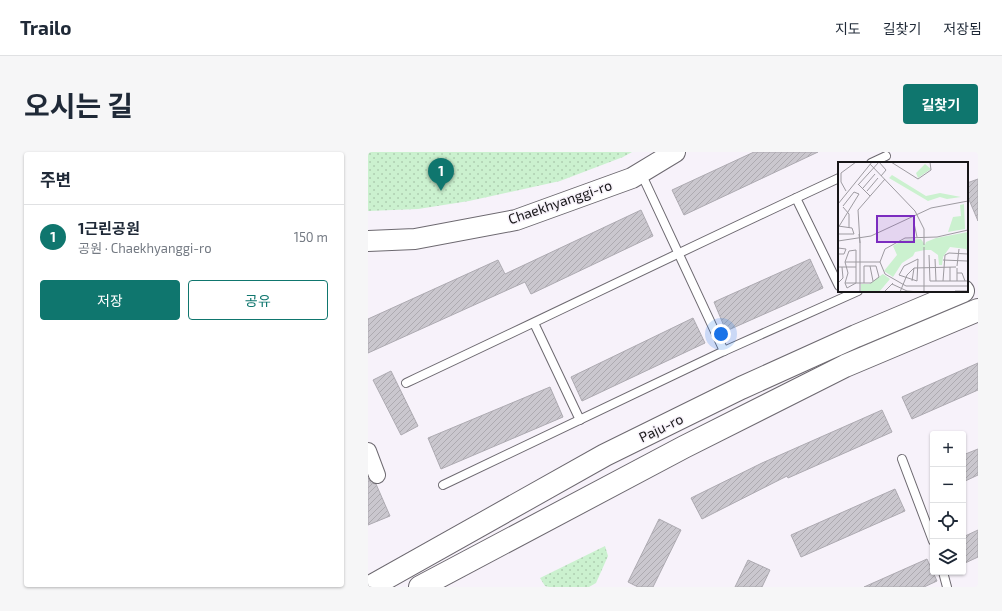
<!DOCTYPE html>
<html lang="ko">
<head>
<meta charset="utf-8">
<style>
	body { margin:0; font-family:"Exo 2","Noto Sans KR",sans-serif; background:#f6f6f7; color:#1f2937 }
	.controls { position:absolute; right:12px; bottom:12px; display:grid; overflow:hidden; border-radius:4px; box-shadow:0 1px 3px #0004 }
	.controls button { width:36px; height:36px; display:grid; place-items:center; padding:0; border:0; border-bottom:1px solid #e0e1e3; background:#fff; color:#1f2937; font:20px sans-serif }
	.you { position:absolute; left:353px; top:182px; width:14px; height:14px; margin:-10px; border:3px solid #fff; border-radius:50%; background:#1a73e8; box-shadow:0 0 0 6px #1a73e833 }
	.badge { display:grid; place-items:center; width:26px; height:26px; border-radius:50%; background:#0f766e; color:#fff; font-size:13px; font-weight:700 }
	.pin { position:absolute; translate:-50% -33px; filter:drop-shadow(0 1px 2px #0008) }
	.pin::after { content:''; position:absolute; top:21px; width:14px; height:12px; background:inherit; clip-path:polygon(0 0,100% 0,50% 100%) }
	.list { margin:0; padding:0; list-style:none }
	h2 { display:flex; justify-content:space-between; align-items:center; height:52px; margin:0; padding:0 16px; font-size:17px }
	h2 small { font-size:13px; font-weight:400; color:#747a83 }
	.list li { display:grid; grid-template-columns:26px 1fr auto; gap:12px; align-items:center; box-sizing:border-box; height:64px; padding:0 16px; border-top:1px solid #e0e1e3 }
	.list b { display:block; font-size:15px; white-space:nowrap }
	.list p { margin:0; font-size:13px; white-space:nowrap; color:#747a83 }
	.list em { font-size:13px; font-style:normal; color:#747a83 }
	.actions { display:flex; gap:8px; padding:12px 16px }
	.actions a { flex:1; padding:9px 0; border:1px solid #0f766e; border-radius:4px; text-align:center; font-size:14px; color:#0f766e }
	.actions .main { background:#0f766e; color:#fff }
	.icon { flex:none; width:22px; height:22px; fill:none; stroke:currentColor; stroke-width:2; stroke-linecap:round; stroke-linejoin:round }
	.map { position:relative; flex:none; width:610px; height:435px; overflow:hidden; border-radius:4px }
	header { display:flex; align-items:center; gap:24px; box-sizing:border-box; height:56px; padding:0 20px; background:#fff; border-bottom:1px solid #e0e1e3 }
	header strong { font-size:19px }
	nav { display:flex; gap:22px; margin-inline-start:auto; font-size:14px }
	.intro { display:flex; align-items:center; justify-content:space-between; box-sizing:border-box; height:96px; padding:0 24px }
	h1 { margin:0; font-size:28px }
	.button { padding:10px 18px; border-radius:4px; background:#0f766e; color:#fff; font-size:14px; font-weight:700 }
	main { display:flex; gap:24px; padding:0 24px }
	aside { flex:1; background:#fff; border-radius:4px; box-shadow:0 1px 3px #0004 }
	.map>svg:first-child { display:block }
	.park { fill:url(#park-dots) }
	.building { fill:url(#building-hatch); stroke:#adaab1 }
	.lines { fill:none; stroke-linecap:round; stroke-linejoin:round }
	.service-casing { stroke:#6d6970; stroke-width:10 }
	.minor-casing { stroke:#6d6970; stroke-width:18 }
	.tertiary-casing { stroke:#6d6970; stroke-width:22 }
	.secondary-casing { stroke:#6d6970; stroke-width:24 }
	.service { stroke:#fff; stroke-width:8 }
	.minor { stroke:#fff; stroke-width:16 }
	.tertiary { stroke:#fff; stroke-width:20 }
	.secondary { stroke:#fff; stroke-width:22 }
	.labels { text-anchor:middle; stroke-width:3; stroke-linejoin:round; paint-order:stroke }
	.street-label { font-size:14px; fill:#171618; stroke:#f7f2fa }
	.inset-road { fill:none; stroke:#9d9aa0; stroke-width:1 }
	.view { fill:#7b2cbf; fill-opacity:0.15; stroke:#7b2cbf; stroke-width:2 }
	.inset-edge { fill:none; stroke:#171618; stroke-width:2 }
</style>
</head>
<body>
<header>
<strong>Trailo</strong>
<nav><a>지도</a><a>길찾기</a><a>저장됨</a></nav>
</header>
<div class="intro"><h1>오시는 길</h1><a class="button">길찾기</a></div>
<main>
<aside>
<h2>주변<small></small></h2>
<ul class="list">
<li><span class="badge">1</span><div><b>1근린공원</b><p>공원 · Chaekhyanggi-ro</p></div><em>150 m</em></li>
</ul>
<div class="actions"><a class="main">저장</a><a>공유</a></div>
</aside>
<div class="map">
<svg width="610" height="435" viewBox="0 0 610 435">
	<defs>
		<pattern id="park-dots" width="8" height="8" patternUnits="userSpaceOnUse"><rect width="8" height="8" fill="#cbf1cf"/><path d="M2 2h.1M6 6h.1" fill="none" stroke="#aeceb1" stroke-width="1.8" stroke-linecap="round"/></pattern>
		<pattern id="building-hatch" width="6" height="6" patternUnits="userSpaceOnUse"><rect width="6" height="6" fill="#cac7ce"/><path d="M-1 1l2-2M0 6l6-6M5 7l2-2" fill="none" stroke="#adaab0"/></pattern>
	</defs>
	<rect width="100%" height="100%" fill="#f7f2fa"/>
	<!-- park -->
	<g class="park">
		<polygon points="0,0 264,0 255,5 192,29 101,49 50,57 0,59"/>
		<polygon points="237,394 240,404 228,431 221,435 181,435 177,434 172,426"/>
	</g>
	<!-- building -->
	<g class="building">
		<polygon points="386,0 450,0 316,63 304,38"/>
		<polygon points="610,27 610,69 599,43 599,31"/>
		<polygon points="273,58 285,84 163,142 157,130 0,201 0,167 130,108 137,122"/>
		<polygon points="442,107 455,136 358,179 346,150"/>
		<polygon points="325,166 337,191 214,249 203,225"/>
		<polygon points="610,211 610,238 544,267 534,245"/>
		<polygon points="23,219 50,274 33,283 5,228"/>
		<polygon points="182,235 195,265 73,317 60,286"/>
		<polygon points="514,258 524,280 420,326 419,324 334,367 323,346 394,311"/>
		<polygon points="610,297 610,323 595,330 595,303"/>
		<polygon points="0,326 3,331 8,332 22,364 0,373"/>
		<polygon points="527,337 537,359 433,405 423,383"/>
		<polygon points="291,367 313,378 285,435 270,435 260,430"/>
		<polygon points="610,378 610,405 595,412 595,385"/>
		<polygon points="559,407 569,429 556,435 496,435"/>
		<polygon points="380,408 402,418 394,435 367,435"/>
	</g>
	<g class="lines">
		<!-- service casing -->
		<g class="service-casing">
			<g id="service">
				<polyline points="503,11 518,4"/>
				<polyline points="273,21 356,199"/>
				<polyline points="428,46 471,134"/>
				<polyline points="166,171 212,268"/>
				<path d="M38,231C183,163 326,93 471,26"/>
				<polyline points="534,307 565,389"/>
				<polyline points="75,333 356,199 490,139"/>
				<polyline points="575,420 579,435"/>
			</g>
		</g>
		<!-- minor casing -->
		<g class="minor-casing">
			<polyline id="minor" points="0,299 9,323"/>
		</g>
		<!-- tertiary casing -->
		<g class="tertiary-casing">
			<polyline id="tertiary" points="0,89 47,87 148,68 264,26 307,0"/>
		</g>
		<!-- secondary casing -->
		<g class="secondary-casing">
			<g id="secondary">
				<polyline points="2,435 237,303 373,236 488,184 595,139"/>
				<polyline points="52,435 316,295 477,214 610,158"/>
			</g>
		</g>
		<!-- service -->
		<use href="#service" class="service"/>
		<!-- minor -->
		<use href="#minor" class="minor"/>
		<!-- tertiary -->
		<use href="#tertiary" class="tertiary"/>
		<!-- secondary -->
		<use href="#secondary" class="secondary"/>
	</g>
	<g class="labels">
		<!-- street labels -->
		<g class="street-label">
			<text transform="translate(192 50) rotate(-19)" y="5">Chaekhyanggi-ro</text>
			<text transform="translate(293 276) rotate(-26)" y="5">Paju-ro</text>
		</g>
	</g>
	<!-- overview -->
	<g transform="translate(470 10)">
		<rect width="130" height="130" fill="#f7f2fa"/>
		<path d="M87,2L93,7L80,16L78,11ZM54,13L88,34L102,31L123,35L109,37L102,35L90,39L51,16Z" fill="#cbf1cf"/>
		<path d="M126,42L127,67L110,70L115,55L123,54L122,43ZM130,70V91L128,87L112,85L105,95L104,103H101L100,93L93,88H87L77,90L75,94L64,101L55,115L46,109L59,93L55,84L65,78L83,77L87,83L88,80L98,76ZM45,112L52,117L41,130H23V122H31Z" fill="#cbf1cf"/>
		<path class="inset-road" d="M41,0L48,8L43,14M53,0L80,17L93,8L92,0M32,2L77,49L86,67V83M20,22L32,34M20,23L41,0M25,26L37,12M8,29L3,20V11L18,0M29,29L40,16M0,42L34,0M5,45L11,52V66M76,61L79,75M0,64L14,66L16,72H0M0,66L21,32L16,30L5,44M130,68L99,75L67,76L47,87L42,100L47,112L68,124H130M21,72L22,81L20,48L47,17M0,79L33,74L93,46L130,39M22,81V130M86,85V130M0,86L8,87L6,92H0M91,93L92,119H130M80,97L79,119L61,113L66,104ZM97,97L98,119M105,98L129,99M7,100L10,111L7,121M26,104H38L41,115L33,121H26ZM32,104L35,119M119,104L121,87M0,105H18M112,105V119M119,111H124L127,119M74,119L76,106M105,119L107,93L111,91L130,92M119,119V106M0,121L5,116L4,105M26,121H7L9,126L18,121V88L11,89L7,100H42M54,122L69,129L81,130M117,129H130M46,130L55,121M62,130L69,113L76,106L118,105"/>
		<path class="view" d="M39,54H76V80H39Z"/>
		<rect width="130" height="130" class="inset-edge"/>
	</g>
</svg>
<div class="controls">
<button>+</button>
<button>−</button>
<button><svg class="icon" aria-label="locate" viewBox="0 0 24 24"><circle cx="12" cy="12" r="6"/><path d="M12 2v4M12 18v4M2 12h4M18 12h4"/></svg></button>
<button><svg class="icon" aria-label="layers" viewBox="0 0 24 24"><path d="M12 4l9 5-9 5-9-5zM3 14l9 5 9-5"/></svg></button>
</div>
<div class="you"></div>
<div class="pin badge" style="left:73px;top:39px">1</div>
</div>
</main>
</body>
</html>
